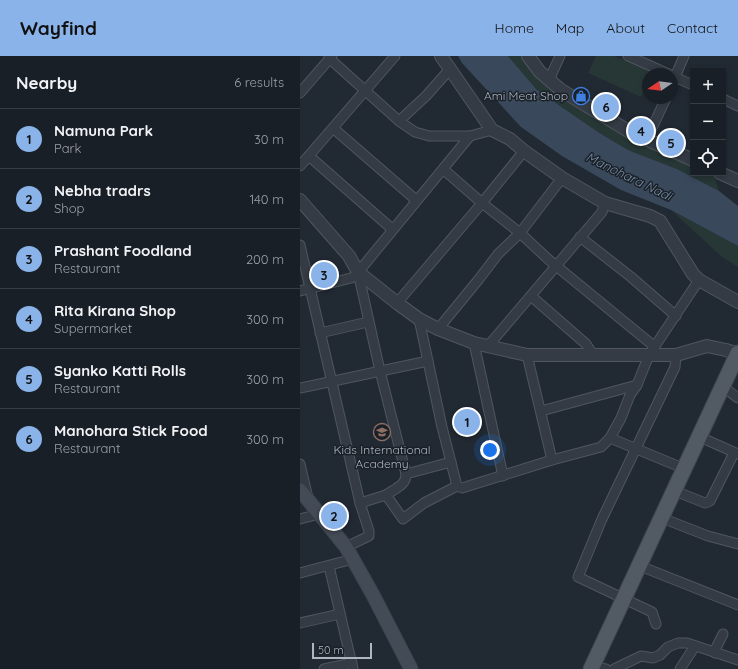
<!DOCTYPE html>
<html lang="en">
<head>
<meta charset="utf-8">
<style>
	body { margin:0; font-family:Quicksand,sans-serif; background:#262c32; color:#f1f3f6 }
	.controls { position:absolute; right:12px; top:12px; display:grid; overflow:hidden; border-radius:0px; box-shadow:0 2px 6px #0003 }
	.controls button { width:36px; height:36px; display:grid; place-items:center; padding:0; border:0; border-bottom:1px solid #373d43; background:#191f26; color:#f1f3f6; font:20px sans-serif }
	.compass { position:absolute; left:342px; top:12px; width:36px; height:36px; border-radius:50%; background:#191f26; box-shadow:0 2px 6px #0003; rotate:257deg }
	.scale { position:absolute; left:12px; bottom:10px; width:60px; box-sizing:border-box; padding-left:4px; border:2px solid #afb6c1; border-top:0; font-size:11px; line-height:14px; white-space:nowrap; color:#afb6c1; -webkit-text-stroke:3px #1a2028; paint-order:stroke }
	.you { position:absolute; left:190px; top:394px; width:14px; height:14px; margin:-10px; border:3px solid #fff; border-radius:50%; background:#1a73e8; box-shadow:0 0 0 6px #1a73e833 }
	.badge { display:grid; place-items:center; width:26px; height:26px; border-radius:50%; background:#8ab3ea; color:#111; font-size:13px; font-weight:700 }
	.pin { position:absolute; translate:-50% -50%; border:2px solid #fff; box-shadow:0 1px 4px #0006 }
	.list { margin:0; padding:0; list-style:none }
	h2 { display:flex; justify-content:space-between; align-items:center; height:52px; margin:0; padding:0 16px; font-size:17px }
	h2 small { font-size:13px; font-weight:400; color:#9fa2a7 }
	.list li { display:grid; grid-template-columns:26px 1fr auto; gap:12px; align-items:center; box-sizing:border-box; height:60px; padding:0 16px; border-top:1px solid #373d43 }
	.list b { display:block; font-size:15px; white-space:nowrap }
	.list p { margin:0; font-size:13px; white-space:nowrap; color:#9fa2a7 }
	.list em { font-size:13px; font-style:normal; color:#9fa2a7 }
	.icon { flex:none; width:22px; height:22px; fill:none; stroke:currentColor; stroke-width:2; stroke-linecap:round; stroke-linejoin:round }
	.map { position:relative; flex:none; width:438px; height:613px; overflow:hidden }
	header { display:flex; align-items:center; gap:24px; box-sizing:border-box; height:56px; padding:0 20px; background:#8ab3ea; color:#111 }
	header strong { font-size:19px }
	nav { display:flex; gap:22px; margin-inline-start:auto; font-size:14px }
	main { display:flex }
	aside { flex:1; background:#191f26 }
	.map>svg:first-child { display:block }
	.green { fill:#263736 }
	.water { fill:#39485b }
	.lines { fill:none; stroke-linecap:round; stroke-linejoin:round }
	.minor-casing { stroke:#4f565f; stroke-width:11 }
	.tertiary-casing { stroke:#4f565f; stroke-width:14 }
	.secondary-casing { stroke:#3e444d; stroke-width:15 }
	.primary-casing { stroke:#3e444d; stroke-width:17 }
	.minor { stroke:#343b44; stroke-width:9 }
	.tertiary { stroke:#343b44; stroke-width:12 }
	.secondary { stroke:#434b56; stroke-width:13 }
	.primary { stroke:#525a64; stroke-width:15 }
	.labels { text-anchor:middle; stroke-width:3; stroke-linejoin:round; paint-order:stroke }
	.poi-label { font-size:12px; fill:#afb6c1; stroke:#1a2028; text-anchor:end }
	.water-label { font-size:13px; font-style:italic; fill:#7a8ea6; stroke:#1a2028 }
</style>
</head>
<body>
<header>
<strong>Wayfind</strong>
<nav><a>Home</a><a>Map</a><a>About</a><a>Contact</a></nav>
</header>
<main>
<aside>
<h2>Nearby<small>6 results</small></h2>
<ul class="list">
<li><span class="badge">1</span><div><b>Namuna Park</b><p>Park</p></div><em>30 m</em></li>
<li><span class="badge">2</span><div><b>Nebha tradrs</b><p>Shop</p></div><em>140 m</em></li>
<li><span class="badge">3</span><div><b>Prashant Foodland</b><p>Restaurant</p></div><em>200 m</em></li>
<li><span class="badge">4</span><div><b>Rita Kirana Shop</b><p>Supermarket</p></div><em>300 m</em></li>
<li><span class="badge">5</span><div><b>Syanko Katti Rolls</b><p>Restaurant</p></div><em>300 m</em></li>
<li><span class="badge">6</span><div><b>Manohara Stick Food</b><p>Restaurant</p></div><em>300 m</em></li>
</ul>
</aside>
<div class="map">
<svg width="438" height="613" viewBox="0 0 438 613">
	<rect width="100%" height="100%" fill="#212933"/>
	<!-- green -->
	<g class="green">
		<polygon points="208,0 223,0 316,75 338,87 393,108 393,117 412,117 414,118 419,135 377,113 328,94 298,76 237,34"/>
		<polygon points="296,0 314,0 351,16 350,18 348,18 348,23 341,41 288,17"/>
		<polygon points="371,154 438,190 438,211 422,201"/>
	</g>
	<!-- water -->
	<polygon class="water" points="158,0 208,0 237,34 298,76 328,94 377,113 419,135 438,150 438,190 371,154 321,134 262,100 221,71 162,7"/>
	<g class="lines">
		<!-- minor casing -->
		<g class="minor-casing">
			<g id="minor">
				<polyline points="29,0 30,3 99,65 115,76 129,80 170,80"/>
				<polyline points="328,0 369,18"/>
				<polyline points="372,20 393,29"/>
				<polyline points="249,24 260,0"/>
				<polyline points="372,28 384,0"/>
				<polyline points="0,37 32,0"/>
				<polyline points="423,43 438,50"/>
				<polyline points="99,65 126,40 150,13"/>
				<polyline points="33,72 116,144"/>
				<polyline points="347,83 366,42"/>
				<polyline points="9,100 92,173"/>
				<polyline points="0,110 95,0"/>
				<polyline points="143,113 182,147 220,177 249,204 355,291"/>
				<polyline points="280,181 331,221 376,260"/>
				<polyline points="0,189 60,447 69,475 69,480 46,491"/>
				<polyline points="58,216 80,315 106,418"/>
				<polyline points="0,235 51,222 55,220 170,80 192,74"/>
				<polyline points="231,240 286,288 290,294 292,300"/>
				<polyline points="97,247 182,147 224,95"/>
				<polyline points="119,263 142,371 157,430 162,432 252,404 301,391 310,382 385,413"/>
				<polyline points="138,273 179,223 198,198 220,177 262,122"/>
				<polyline points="20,277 68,266"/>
				<polyline points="174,287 203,420"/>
				<polyline points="188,290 302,156 305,147"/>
				<polyline points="227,299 252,404"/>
				<polyline points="422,330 438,342"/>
				<polyline points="0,332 128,305"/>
				<polyline points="241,355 337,329"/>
				<polyline points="400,381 438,398"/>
				<polyline points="310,382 321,362 330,339 337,329 349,299 399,224"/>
				<polyline points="0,408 8,442"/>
				<polyline points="375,435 405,447 410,445 434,397"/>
				<path d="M86,439C94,433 107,429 106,418L151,406"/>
				<polyline points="60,447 86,439 103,463 124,447 157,430"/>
				<polyline points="362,462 408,480 438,488"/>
				<polyline points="0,463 19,458"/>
				<polyline points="29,510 53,613"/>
				<polyline points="340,510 438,549"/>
				<polyline points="0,517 53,503"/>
				<polyline points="0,567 40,558"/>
				<polyline points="356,568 352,556 278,521 302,463 375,311 376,299"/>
				<polyline points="415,597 416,592 423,578"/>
				<polyline points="292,611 306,613"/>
				<polyline points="24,613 52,607"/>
				<polyline points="314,613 341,600 353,602 360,599 368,591 378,587 387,587 438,604"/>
				<polyline points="380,613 395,590"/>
			</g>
		</g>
		<!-- tertiary casing -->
		<g class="tertiary-casing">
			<g id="tertiary">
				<polyline points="141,0 192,74 210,83 224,95 262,122 305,147 350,160 360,165 393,218 399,224 438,246"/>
				<polyline points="228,0 240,16 261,34 330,76 393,104"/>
				<polyline points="420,117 438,125"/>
				<polyline points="0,144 49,200 58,216 97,247 119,263 138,273 174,287 227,299 376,299 407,290 426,294 438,298"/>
			</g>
		</g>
		<!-- secondary casing -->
		<g class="secondary-casing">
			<polyline id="secondary" points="0,434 46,491 73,539 111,613"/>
		</g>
		<!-- primary casing -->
		<g class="primary-casing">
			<polyline id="primary" points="291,613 438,297"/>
		</g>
		<!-- minor -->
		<use href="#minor" class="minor"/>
		<!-- tertiary -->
		<use href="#tertiary" class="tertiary"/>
		<!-- secondary -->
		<use href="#secondary" class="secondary"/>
		<!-- primary -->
		<use href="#primary" class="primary"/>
	</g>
	<!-- icons -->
	<defs>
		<g id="shop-ring" transform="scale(0.9)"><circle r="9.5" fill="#1a2028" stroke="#3f7fe0" stroke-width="1.5"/><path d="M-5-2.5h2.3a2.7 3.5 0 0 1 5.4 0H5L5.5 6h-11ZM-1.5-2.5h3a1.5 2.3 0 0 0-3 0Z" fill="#3f7fe0"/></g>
		<g id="school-ring" transform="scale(0.9)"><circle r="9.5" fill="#1a2028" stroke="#8d6e63" stroke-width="1.5"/><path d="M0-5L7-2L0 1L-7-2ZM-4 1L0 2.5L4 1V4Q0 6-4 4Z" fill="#8d6e63"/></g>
	</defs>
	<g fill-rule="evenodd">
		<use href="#shop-ring" x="281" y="40"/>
		<use href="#school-ring" x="82" y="376"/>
	</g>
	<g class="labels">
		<!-- poi labels -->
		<g class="poi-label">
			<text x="268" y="44">Ami Meat Shop</text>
			<text x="82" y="398" text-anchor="middle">Kids International<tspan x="82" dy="14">Academy</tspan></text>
		</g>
		<!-- water labels -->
		<g class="water-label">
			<text transform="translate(329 120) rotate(26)" y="5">Manohara Nadi</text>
		</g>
	</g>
</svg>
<div class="controls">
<button>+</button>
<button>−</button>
<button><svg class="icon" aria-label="locate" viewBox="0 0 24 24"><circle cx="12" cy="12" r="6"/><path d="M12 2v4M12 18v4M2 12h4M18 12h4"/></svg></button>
</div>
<svg class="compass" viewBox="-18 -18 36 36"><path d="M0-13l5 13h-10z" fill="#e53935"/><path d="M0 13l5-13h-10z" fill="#9fa2a7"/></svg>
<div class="scale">50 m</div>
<div class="you"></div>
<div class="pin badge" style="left:167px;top:366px">1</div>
<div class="pin badge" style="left:34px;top:460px">2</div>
<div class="pin badge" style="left:24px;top:219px">3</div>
<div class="pin badge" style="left:341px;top:75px">4</div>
<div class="pin badge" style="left:371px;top:87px">5</div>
<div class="pin badge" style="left:306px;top:51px">6</div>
</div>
</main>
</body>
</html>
